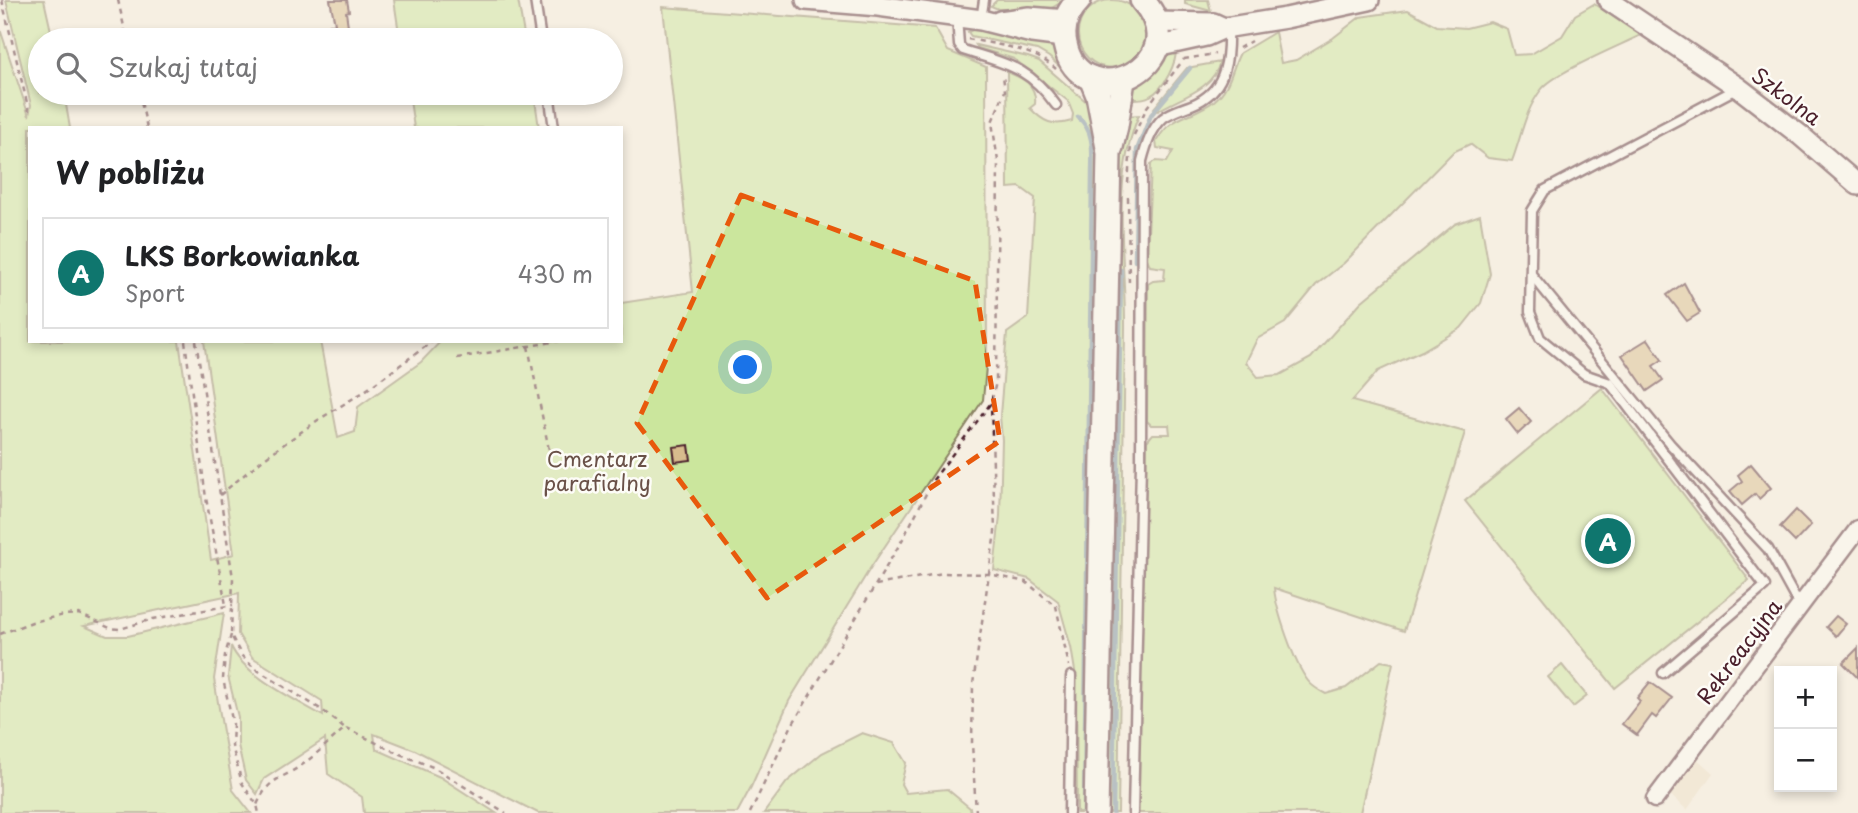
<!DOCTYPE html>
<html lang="pl">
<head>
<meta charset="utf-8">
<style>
	body { margin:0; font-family:"Playpen Sans",sans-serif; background:#f2f2f2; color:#202124 }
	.controls { position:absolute; right:21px; bottom:21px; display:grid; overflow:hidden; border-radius:0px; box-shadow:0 4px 10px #0003 }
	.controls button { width:63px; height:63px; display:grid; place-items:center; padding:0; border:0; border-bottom:2px solid #e0e0e0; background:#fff; color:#202124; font:35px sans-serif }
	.you { position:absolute; left:746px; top:368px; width:24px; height:24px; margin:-18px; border:5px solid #fff; border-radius:50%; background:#1a73e8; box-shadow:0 0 0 10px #1a73e833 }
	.badge { display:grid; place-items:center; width:46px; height:46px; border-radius:50%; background:#0f766e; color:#fff; font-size:23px; font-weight:700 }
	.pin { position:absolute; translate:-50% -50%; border:4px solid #fff; box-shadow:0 2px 7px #0006 }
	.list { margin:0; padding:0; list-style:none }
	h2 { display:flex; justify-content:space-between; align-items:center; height:91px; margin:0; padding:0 28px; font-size:30px }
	h2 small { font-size:23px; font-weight:400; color:#757577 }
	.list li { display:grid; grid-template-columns:46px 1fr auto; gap:21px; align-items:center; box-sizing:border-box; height:112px; margin:0 14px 14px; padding:0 14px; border:2px solid #e0e0e0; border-radius:0px }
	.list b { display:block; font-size:26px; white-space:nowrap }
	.list p { margin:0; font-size:23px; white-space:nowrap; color:#757577 }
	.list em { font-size:23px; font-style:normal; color:#757577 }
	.icon { flex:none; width:38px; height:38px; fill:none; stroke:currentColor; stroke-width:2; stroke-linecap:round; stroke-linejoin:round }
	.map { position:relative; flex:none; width:1858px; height:813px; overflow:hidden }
	.search { position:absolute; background:#fff; box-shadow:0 4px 10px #0003; left:28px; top:28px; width:595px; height:77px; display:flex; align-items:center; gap:18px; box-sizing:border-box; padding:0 24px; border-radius:38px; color:#757577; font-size:26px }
	.panel { position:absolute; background:#fff; box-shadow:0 4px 10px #0003; left:28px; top:126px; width:595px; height:217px; border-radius:0px }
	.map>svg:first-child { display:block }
	.built { fill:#ede0c8 }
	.green { fill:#cbe69d; stroke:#8a8264; stroke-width:2 }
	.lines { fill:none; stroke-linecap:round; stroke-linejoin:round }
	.stream { stroke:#6f8a9d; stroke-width:4.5 }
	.building { fill:#d8bc8d; stroke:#4a1f2b; stroke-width:2 }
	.service-casing { stroke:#4a1f2b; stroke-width:13 }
	.minor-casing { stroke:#4a1f2b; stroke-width:21 }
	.tertiary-casing { stroke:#4a1f2b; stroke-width:24 }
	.secondary-casing { stroke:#4a1f2b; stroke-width:28 }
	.path { stroke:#4a1f2b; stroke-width:2.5; stroke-dasharray:5 5; stroke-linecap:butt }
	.service { stroke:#fdfcf7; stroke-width:8 }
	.minor { stroke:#fdfcf7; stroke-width:16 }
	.tertiary { stroke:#fdfcf7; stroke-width:19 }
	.secondary { stroke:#fdfcf7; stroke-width:23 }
	.marked { fill:none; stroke:#e8590c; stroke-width:5; stroke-dasharray:14 9; stroke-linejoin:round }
	.labels { text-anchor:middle; stroke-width:5; stroke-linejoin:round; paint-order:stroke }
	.street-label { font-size:21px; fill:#4a1f2b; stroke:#fdfcf7 }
	.park-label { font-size:21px; fill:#6a5148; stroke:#fdfcf7 }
</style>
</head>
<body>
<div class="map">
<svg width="1858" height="813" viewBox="0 0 1858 813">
	<rect width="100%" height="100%" fill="#f6efe2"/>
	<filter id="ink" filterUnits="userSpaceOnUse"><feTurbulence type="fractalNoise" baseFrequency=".0143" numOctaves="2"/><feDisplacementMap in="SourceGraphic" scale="14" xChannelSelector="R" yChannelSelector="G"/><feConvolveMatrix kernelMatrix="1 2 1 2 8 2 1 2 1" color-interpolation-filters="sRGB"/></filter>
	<g filter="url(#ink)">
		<!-- built -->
		<polygon class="built" points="1695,757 1713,773 1687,810 1668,793"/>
		<!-- green -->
		<g class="green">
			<path d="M6,0H44L53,40H40V93H64L70,128H30V341H179L211,560L234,554L204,341H320L338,438L355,432L358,407L421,362L441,341H621V303L693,292L663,7L935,28L948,51L986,67L987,355L983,400L871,567L789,701L751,787L737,813H538L415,750L374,734L376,749L440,777L496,813H364L362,797L328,774L325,739L264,779L257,794L246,780L238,745V717L228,676L231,646C243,675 296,700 323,716L322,701L252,657L238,634L239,593L84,626L107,636H128L224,613L214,679L233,790L251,813H0V29L29,116L31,105Z"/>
			<polygon points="394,0 518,0 525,40 400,40"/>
			<polygon points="997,0 1065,0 1050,9 998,9 991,6"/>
			<polygon points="1185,0 1208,0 1211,11 1185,4"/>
			<circle cx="1112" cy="34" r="34"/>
			<path d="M1594,4L1641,35C1619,46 1553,73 1541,90C1525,110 1521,138 1512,161L1488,158L1470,144L1453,152L1344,263L1316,285L1285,323L1257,339L1246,362L1258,377L1280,375L1311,358L1361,302L1455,224L1480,215L1490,274L1481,303L1461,328L1422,351L1378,371L1352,401L1465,432L1404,631L1274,588C1276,610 1294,663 1308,681C1312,686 1320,691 1326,694L1346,688L1381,661L1393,663L1360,813H1137L1147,441L1153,434H1170L1169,425H1151L1147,421L1148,284L1153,281L1164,280L1165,268L1150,266L1147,258L1151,164L1156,161L1167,162L1173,151L1157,148L1156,142C1171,114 1192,118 1214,101C1231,87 1231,70 1240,53L1275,32L1281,63L1296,60L1333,38L1360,17L1408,10L1437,26L1466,28L1490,22L1507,29L1514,55L1531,54L1562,36L1575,15Z"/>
			<polygon points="977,28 1050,44 1059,50 1091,96 1049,57 1037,50 971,36 968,32"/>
			<path d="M976,45L1028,57L1039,61L1089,104L1096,131L1098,164L1089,813H1077L1076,677L1071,647L1058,601L1029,579L994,570L1000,516L1002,440L1000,415L1007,333L1028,318L1035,198L1020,187L1008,188L1007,72C1023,78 1037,85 1035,104L1030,108C1043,122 1053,127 1072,121L1073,114L1068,101L1014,59L978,48Z"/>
			<path d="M1176,48C1177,63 1164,89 1150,96C1143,100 1135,99 1127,99C1132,78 1158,58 1176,48Z"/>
			<path d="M1220,62C1213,90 1180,97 1158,111L1154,108L1187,68Z"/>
			<polygon points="409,93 534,93 539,128 414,128"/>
			<path d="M1139,115C1110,183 1126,259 1125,330C1124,491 1121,652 1118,813H1109L1117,181L1125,116Z"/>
			<polygon points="1602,388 1749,580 1615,688 1465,501"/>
			<polygon points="1562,665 1587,696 1573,707 1548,677"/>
			<polygon points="862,733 894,743 906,763 901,784 906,793 947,789 970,808 971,813 764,813 787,782 822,753"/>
		</g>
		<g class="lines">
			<!-- stream -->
			<g class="stream">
				<path d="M1078,117C1096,132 1092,154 1092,176L1084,813"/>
				<polyline points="1135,261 1137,150 1151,115 1190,68"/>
				<polyline points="1113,813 1121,270"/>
			</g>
		</g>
		<!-- building -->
		<g class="building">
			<polygon points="330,0 347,0 349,11 346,12 350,40 333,40 330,24 335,24"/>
			<polygon points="1684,283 1700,313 1687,321 1667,295"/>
			<polygon points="1648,339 1662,360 1653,366 1663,380 1647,391 1622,355"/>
			<polygon points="1519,408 1531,422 1518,434 1506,419"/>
			<polygon points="689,445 691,460 675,462 673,447"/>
			<polygon points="1751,464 1771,488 1759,499 1755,494 1742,505 1730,491 1742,481 1738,475"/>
			<polygon points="1796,510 1811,525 1795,542 1780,527"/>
			<polygon points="1836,616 1846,624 1836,636 1826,627"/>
			<polygon points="1858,648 1858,678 1843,663"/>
			<polygon points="1650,682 1672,698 1656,718 1652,715 1637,735 1622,724 1640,701 1637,698"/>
		</g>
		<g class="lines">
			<!-- service casing -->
			<g class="service-casing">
				<g id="service">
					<polyline points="535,0 541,40"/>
					<path d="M957,17L959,45L963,50C1006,64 1028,66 1056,105"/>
					<polyline points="981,20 984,0"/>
					<polyline points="549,93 554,128"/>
					<polyline points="1531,274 1671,445 1768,549 1800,607"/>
					<polyline points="1663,673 1765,586 1610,383 1584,374 1540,338 1530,312 1532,211 1545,190 1736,89"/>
					<polyline points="1069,813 1071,676"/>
					<path d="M1133,813L1141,464L1142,161C1146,146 1151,129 1163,118C1173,110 1186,108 1198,102C1227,87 1229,57 1228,27"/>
				</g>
			</g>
			<!-- minor casing -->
			<g class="minor-casing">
				<polyline id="minor" points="1655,799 1858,529"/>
			</g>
			<!-- tertiary casing -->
			<g class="tertiary-casing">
				<g id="tertiary">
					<polyline points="806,0 878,6 981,20 1032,33 1063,37"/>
					<polyline points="1608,0 1739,88 1800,135 1858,185"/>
					<polyline points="1000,21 1029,17 1066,20"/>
					<polyline points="1156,22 1213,23 1224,28"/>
					<polyline points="1156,47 1206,36 1224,28 1286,18 1369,0"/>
				</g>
			</g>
			<!-- secondary casing -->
			<g class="secondary-casing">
				<g id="secondary">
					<path d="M1079,0C1067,12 1061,26 1065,44C1080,120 1201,65 1142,0"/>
					<polyline points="1091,78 1098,95 1109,153 1096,813"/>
					<polyline points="1111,147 1116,126 1123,80"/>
				</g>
			</g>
			<!-- path -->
			<g class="path">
				<polyline points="2,0 29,111"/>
				<polyline points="118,0 127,40"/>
				<path d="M968,39C999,45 1032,48 1056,69"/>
				<polyline points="1239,48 1251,41"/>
				<polyline points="1184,59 1215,54"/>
				<polyline points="139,93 147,128"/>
				<polyline points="1134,135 1147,107 1184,59"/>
				<polyline points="1128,183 1131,145"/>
				<polyline points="1128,197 1129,285"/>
				<polyline points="185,341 206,498 226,605"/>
				<path d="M196,341L233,578L231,635L241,655L254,668L322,710L345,728C331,740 317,754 302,765C279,781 269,777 257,805"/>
				<polyline points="528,346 550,455"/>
				<polyline points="457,358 559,341"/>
				<polyline points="220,495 263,459 318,420 362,393 433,341"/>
				<polyline points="876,585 943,573 989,574 1026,582 1056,606 1069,666"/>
				<polyline points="0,634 32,622 64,615 79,614 110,628 120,629 153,619 233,605"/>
				<polyline points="231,635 225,655 223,679 233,724 232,746 242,783 257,805 259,813"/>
				<polyline points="346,728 395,752 435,768 506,813"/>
				<polyline points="750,813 791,727 904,537 933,480 991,403 996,382 998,161 992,122 1005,91 1003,76"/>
				<polyline points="976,813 972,743 973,684 995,532 991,403"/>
			</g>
			<!-- service -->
			<use href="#service" class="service"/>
			<!-- minor -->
			<use href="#minor" class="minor"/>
			<!-- tertiary -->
			<use href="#tertiary" class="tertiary"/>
			<!-- secondary -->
			<use href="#secondary" class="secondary"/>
		</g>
	</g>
	<!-- marked area -->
	<path d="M0 0H1858V813H0ZM741,195L975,281L1000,441L767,598L637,423Z" fill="#f6efe2" fill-opacity=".55" fill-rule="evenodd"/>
	<path class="marked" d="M741,195L975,281L1000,441L767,598L637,423Z"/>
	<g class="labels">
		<!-- street labels -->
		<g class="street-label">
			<text transform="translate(1786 97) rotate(37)" y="7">Szkolna</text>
			<text transform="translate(1740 652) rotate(-53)" y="7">Rekreacyjna</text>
		</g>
		<!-- park labels -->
		<g class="park-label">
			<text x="597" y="467">Cmentarz<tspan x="597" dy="24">parafialny</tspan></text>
		</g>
	</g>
</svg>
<div class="controls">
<button>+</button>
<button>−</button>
</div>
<div class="you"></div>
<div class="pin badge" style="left:1608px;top:541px">A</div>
<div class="search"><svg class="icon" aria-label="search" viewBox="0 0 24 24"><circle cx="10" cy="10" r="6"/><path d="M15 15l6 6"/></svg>Szukaj tutaj</div>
<section class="panel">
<h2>W pobliżu<small></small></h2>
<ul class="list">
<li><span class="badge">A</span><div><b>LKS Borkowianka</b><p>Sport</p></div><em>430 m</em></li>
</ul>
</section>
</div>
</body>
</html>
